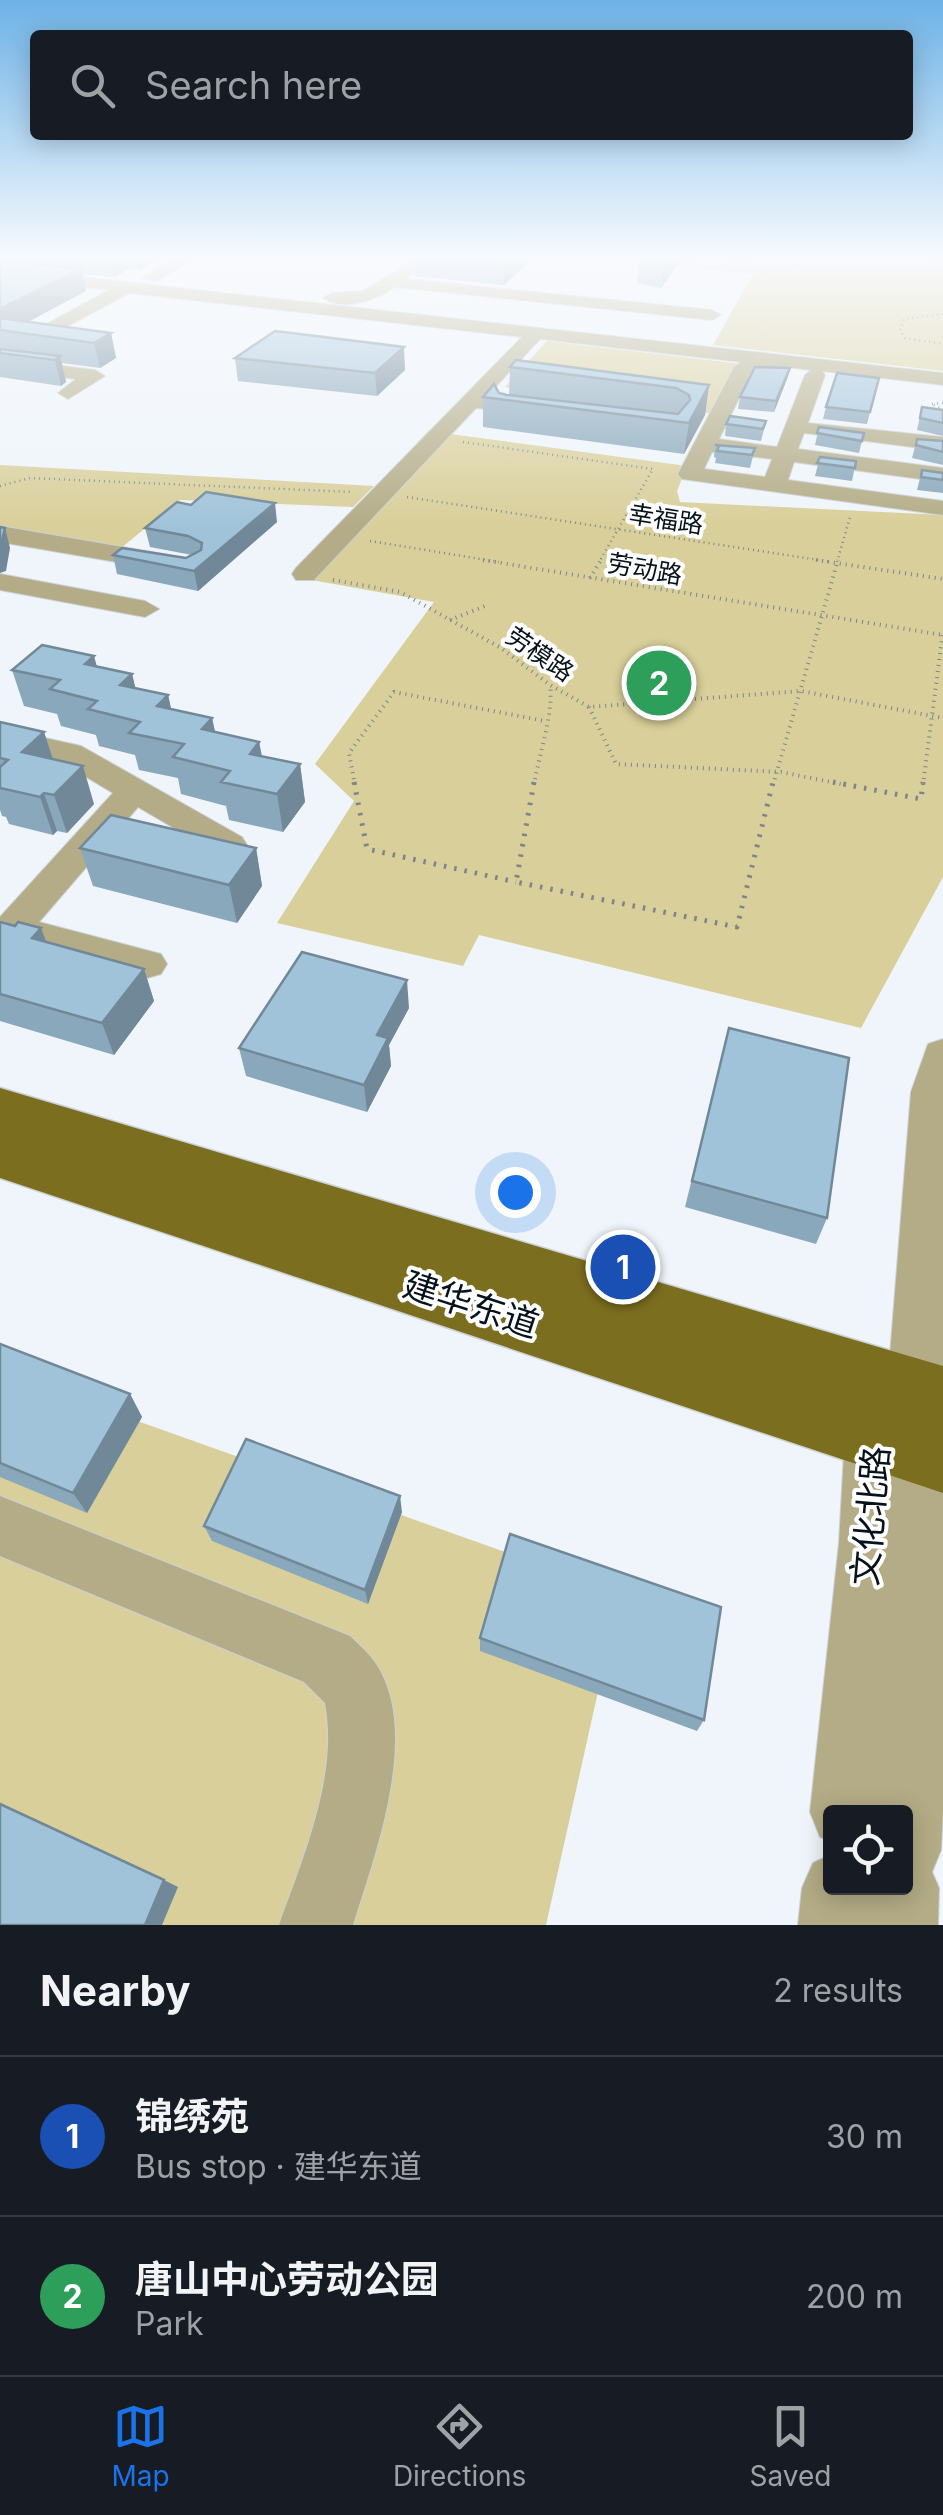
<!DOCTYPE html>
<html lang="en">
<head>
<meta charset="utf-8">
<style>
	body { margin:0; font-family:Inter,"Noto Sans SC",sans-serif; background:#242831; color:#f1f3f6 }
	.controls { position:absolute; right:30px; bottom:30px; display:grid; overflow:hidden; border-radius:10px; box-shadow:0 5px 25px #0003 }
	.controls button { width:90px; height:90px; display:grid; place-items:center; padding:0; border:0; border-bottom:2px solid #363941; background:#171b24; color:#f1f3f6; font:50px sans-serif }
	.you { position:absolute; left:515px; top:1192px; width:35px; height:35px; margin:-25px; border:8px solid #fff; border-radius:50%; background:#1a73e8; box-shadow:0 0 0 15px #1a73e833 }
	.badge { display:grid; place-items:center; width:65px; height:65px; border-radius:50%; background:#1a73e8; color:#fff; font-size:32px; font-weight:700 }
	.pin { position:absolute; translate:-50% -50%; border:5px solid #fff; box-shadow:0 2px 10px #0006 }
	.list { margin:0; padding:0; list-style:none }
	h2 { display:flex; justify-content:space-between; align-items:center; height:130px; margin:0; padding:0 40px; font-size:42px }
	h2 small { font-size:32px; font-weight:400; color:#9ea1a6 }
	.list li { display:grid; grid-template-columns:65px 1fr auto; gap:30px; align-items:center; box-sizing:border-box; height:160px; padding:0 40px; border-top:2px solid #363941 }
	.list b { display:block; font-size:38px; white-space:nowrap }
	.list p { margin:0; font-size:32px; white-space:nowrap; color:#9ea1a6 }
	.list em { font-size:32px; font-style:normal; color:#9ea1a6 }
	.icon { flex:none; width:55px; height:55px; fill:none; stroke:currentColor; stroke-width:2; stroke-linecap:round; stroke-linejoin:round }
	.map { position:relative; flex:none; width:943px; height:1925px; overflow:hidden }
	.search { position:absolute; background:#171b24; box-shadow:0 5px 25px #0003; left:30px; right:30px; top:30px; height:110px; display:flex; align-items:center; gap:25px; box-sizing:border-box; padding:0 35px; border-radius:10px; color:#9ea1a6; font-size:38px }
	.sheet { height:450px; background:#171b24 }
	nav { display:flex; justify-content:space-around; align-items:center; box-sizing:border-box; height:140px; border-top:2px solid #363941; background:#171b24; font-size:28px; color:#9ea1a6 }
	nav a { display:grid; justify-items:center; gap:5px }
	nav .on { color:#1a73e8 }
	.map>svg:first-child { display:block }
	.green { fill:#d9cf9a }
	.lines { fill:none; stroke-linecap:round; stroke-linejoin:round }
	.minor-casing { stroke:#cad1d6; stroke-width:2 }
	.major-casing { stroke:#cad1d6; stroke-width:3 }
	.path-far2 { stroke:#7c858c; stroke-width:2.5; stroke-dasharray:1 4; stroke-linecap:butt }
	.path-far1 { stroke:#7c858c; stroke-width:4; stroke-dasharray:1 5; stroke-linecap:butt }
	.path { stroke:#7c858c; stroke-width:5; stroke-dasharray:2.5 8; stroke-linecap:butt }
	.minor { fill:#b3ac86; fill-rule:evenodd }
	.major { fill:#7c6e1f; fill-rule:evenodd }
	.wall { fill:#8aa8bb }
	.shaded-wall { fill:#718898 }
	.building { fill:#a1c3d9; stroke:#718898; stroke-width:2.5 }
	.labels { text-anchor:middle; stroke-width:8; stroke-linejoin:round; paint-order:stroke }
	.far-street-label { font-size:25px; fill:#07131b; stroke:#fff }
	.near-street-label { font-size:35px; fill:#07131b; stroke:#fff }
</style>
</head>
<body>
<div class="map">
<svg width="943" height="1925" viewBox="0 0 943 1925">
	<rect width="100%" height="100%" fill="#eff5fa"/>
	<!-- green -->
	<g class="green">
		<polygon points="570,256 943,259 943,371 713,345 753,274"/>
		<polygon points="547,341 742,364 715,414 505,387"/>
		<polygon points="428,431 687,466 677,491 680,502 943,515 943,877 861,1028 479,935 463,966 277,923 354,801 315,764 434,602 295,577"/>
		<polygon points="0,465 374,486 353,507 180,500 121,548 0,528"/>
		<polygon points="0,1372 620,1593 546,1925 0,1925"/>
	</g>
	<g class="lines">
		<!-- minor casing -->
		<g class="minor-casing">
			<g id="minor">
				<polygon points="179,256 199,256 156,281 142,278"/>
				<path d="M416,258L424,263L406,279L712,310L721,315L712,320L395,287C376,300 343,312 323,298L332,293L363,291Z"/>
				<path d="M0,268L943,373V385L822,371L825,375L808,423L943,437V451L804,433L798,449L943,468V482L794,462L788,480L943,501V515L682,479L678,474L734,367L741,362L540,339L486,397L544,406L547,410L544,414L476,408L314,580H296L292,574L296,568L522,337L129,293L40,341L31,335L34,331L109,290L0,278ZM787,367L811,370L805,375L777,447L719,439L751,374L787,375ZM712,452L772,459L765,477L704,469Z"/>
				<polygon points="0,358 95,370 105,376 68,399 58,393 76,379 0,370"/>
				<polygon points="0,526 169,555 182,563 169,571 0,542"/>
				<polygon points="0,574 145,601 159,609 145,617 0,590"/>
				<polygon points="0,728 81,746 242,837 247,845 234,864 221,868 181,857 176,849 181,841 191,838 138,807 39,922 161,954 167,964 161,974 147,978 13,942 0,946 0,917 113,793 58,760 0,748"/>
				<polygon points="943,1039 943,1811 941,1850 932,1872 939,1888 938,1925 798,1925 802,1888 813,1863 830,1855 830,1888 906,1888 906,1812 830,1812 830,1841 820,1837 810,1812 839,1543 845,1435 853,1415 867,1401 887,1393 911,1092 928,1044"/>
				<path d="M0,1496L350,1636C359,1645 369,1653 376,1664C421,1732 375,1854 353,1925H279C303,1858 339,1775 325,1703L304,1682L0,1556Z"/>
			</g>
		</g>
		<!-- major casing -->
		<g class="major-casing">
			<polygon id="major" points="0,1088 943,1366 943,1493 0,1178"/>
		</g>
		<!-- path-far2 -->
		<g class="path-far2">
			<polyline points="740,256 773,256"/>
			<polyline points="828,256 883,256"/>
			<polyline points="885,256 943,263"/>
			<polyline points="679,260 717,258 768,267 823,264"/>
			<polyline points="943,314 904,319 900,330 905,338 943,344"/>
			<polyline points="943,403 931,404 943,409"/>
			<polyline points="463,442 653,469 599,562"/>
			<polyline points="0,486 30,478 352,492"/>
			<polyline points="407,497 832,562"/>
			<polyline points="370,541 499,562"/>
			<polyline points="837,562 851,514"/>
		</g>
		<!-- path-far1 -->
		<g class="path-far1">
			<polyline points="483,560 943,635"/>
			<polyline points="816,560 943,579"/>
			<polyline points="590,578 601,560"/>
			<polyline points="333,580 400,592 501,648 550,685 589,707 801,691 943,718"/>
			<polyline points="450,620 485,606"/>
			<polyline points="589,707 616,764 781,772 846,785"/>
			<polyline points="355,785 349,753 394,692 545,721"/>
			<path d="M534,785C539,754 554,713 550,685"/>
			<polyline points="773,785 838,560"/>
			<polyline points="923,785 943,631"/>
		</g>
		<!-- path -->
		<g class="path">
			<polyline points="354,782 367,849 516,882"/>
			<polyline points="534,782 516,882 737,927 773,782"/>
			<polyline points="833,782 921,799 923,782"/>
		</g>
		<!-- minor -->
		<use href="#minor" class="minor"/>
		<!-- major -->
		<use href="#major" class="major"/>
	</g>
	<!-- wall -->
	<g class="wall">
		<polygon points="0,256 166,256 139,270 129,269 114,277 83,274 86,291 27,322 111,333 116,358 100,368 62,363 66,382 61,386 0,377"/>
		<polygon points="414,256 535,256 504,285 415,276"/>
		<polygon points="643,256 684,256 661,288 637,283 639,261"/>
		<polygon points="235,358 405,370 377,396 238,381"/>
		<polygon points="510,367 709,385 705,415 684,454 483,427 483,397 499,393 509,395"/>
		<polygon points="790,368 787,379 774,412 738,409 740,397"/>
		<polygon points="879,378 867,424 823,419 826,407"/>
		<polygon points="922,407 943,410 943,436 917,430"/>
		<polygon points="766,421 761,441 725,436 726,424"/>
		<polygon points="819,427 864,433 859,453 815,445"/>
		<polygon points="917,439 943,441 943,465 912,458"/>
		<polygon points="715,445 755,448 750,468 715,463 716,458 714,457"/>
		<polygon points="820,457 856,461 852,481 815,476"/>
		<polygon points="922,470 943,473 943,493 917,490"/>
		<polygon points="277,522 198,591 117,574 113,555 186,558 192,555 150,547 145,528"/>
		<polygon points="97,667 132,674 135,688 168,695 171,709 212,718 215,732 259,742 262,756 300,764 305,802 283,832 229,820 226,806 181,794 178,778 139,770 135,755 99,746 96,735 61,726 57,714 24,706 12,670"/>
		<polygon points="0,722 44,732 53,759 94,804 67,833 57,831 53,835 9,824 6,817 2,816 0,810"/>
		<polygon points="80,848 256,848 262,886 237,923 93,886"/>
		<polygon points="0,922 46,942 144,969 154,1001 114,1055 0,1021"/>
		<polygon points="409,1008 389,1045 391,1066 367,1112 246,1076 239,1048"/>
		<polygon points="729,1028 827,1218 816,1244 685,1207"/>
		<polygon points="0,1344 130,1394 142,1417 87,1513 0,1477"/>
		<polygon points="402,1512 368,1604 212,1541 204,1526"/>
		<polygon points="480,1638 704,1720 697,1731 480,1651"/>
	</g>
	<!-- shaded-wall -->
	<g class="shaded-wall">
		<polygon points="110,256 126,256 129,269 114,277"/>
		<polygon points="136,256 166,256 139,270"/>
		<polygon points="511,256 535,256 504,285 504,262"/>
		<polygon points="671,256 684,256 661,288 664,265"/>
		<polygon points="81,269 86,291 9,332 0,330 0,309"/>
		<polygon points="111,333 116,358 100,368 94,343"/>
		<polygon points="404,347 405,370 377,396 375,373"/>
		<polygon points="60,356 66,382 61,386 55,360"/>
		<polygon points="790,368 787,379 774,412 776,401"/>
		<polygon points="709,385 705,415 684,454 689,423"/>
		<polygon points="275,503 277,522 198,591 194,571"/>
		<polygon points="5,528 10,548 6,571 0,573 0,549"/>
		<polygon points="94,656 104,692 85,664"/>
		<polygon points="132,674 141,710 130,721 120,685"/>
		<polygon points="168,695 176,731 157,706"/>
		<polygon points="212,718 220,755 210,767 202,729"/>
		<polygon points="44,732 56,769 22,752"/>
		<polygon points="259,742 266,779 256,791 250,754"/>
		<polygon points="300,764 305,802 283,832 277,794"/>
		<polygon points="83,766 94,804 67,833 54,795"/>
		<polygon points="44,793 57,831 53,835 40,797"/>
		<polygon points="256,848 262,886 237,923 229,885"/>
		<polygon points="41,928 53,960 32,938"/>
		<polygon points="144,969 154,1001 114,1055 102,1023"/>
		<polygon points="407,980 409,1008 389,1045 391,1066 367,1112 364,1085 377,1035"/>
		<polygon points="130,1394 142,1417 87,1513 73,1493"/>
		<polygon points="400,1496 402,1512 368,1604 365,1590"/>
		<polygon points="164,1880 178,1887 162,1925 145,1925"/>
	</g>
	<!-- building -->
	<g class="building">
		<polygon points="436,256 511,256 504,262"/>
		<polygon points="643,256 671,256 664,265 639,261"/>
		<polygon points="0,260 81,269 0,309"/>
		<polygon points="0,318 111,333 94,343 0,330"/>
		<polygon points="275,331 404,347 375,373 235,358"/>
		<polygon points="0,349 60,356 55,360 0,353"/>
		<polygon points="516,360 709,385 689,423 483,397 494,384 499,393 507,395 678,414 690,400 689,395 676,388 510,367"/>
		<polygon points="755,367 790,368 776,401 740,397"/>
		<polygon points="837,373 879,378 870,412 826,407"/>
		<polygon points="922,407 943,410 943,423 920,418"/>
		<polygon points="730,416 766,421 763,429 726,424"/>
		<polygon points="819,427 864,433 862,441 817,433"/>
		<polygon points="917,439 943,441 943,452 916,445"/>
		<polygon points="715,445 755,448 752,455 717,451 719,446"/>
		<polygon points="820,457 856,461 855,468 817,463"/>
		<polygon points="922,470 943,473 943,480 921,477"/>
		<polygon points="206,492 275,503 194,571 113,555 122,548 186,558 201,550 202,543 188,536 145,528 177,502 191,505"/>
		<polygon points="0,527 5,528 0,549"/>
		<polygon points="42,645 94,656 85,664 132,674 120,685 168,695 157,706 212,718 202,729 259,742 250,754 300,764 277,794 221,782 230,771 173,757 184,744 129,733 140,722 88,709 97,701 50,689 60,680 12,670"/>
		<polygon points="0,722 44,732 22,752 83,766 54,795 44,793 40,797 0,788 0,767 8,760 0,758"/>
		<polygon points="111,815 256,848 229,885 80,848"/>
		<polygon points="0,922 15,926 18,922 41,928 32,938 144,969 102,1023 0,994"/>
		<polygon points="302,952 407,980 377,1035 388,1038 364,1085 239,1048"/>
		<polygon points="729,1028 849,1058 827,1218 692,1181"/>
		<polygon points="0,1344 130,1394 73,1493 0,1463"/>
		<polygon points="246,1439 400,1496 365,1590 204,1526"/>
		<polygon points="510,1534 721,1607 704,1720 480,1638"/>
		<polygon points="0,1804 164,1880 145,1925 0,1925"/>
	</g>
	<!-- sky -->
	<linearGradient id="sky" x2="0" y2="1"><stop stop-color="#6db2e6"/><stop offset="0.49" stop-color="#f8fafd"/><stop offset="1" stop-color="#f8fafd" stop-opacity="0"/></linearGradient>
	<rect width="943" height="526" fill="url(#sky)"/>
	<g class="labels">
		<!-- far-street labels -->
		<g class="far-street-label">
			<text transform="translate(666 519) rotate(9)" y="9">幸福路</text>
			<text transform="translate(645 569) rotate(10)" y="9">劳动路</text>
			<text transform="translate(540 654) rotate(34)" y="9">劳模路</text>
		</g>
		<!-- near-street labels -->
		<g class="near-street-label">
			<text transform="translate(471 1305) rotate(18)" y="12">建华东道</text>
			<text transform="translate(871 1516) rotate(-85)" y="12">文化北路</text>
		</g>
	</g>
</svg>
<div class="controls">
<button><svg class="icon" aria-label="locate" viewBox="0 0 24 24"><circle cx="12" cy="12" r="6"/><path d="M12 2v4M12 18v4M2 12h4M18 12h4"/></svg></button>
</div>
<div class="you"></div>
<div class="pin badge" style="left:623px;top:1267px;background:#1a4fb4">1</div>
<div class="pin badge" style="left:659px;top:683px;background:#2e9e5b">2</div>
<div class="search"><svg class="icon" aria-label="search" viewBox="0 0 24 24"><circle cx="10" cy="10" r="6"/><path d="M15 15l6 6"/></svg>Search here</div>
</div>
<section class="sheet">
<h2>Nearby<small>2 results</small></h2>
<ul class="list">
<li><span class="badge" style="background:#1a4fb4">1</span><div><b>锦绣苑</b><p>Bus stop · 建华东道</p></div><em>30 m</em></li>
<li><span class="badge" style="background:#2e9e5b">2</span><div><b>唐山中心劳动公园</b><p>Park</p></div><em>200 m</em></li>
</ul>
</section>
<nav>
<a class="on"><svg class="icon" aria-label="map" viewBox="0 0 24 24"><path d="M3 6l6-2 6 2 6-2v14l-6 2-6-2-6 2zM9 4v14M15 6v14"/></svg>Map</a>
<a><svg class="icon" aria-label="directions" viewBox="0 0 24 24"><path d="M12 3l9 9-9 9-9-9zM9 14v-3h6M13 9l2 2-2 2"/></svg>Directions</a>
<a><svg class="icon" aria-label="saved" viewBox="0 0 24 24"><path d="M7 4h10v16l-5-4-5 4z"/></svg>Saved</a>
</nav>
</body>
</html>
